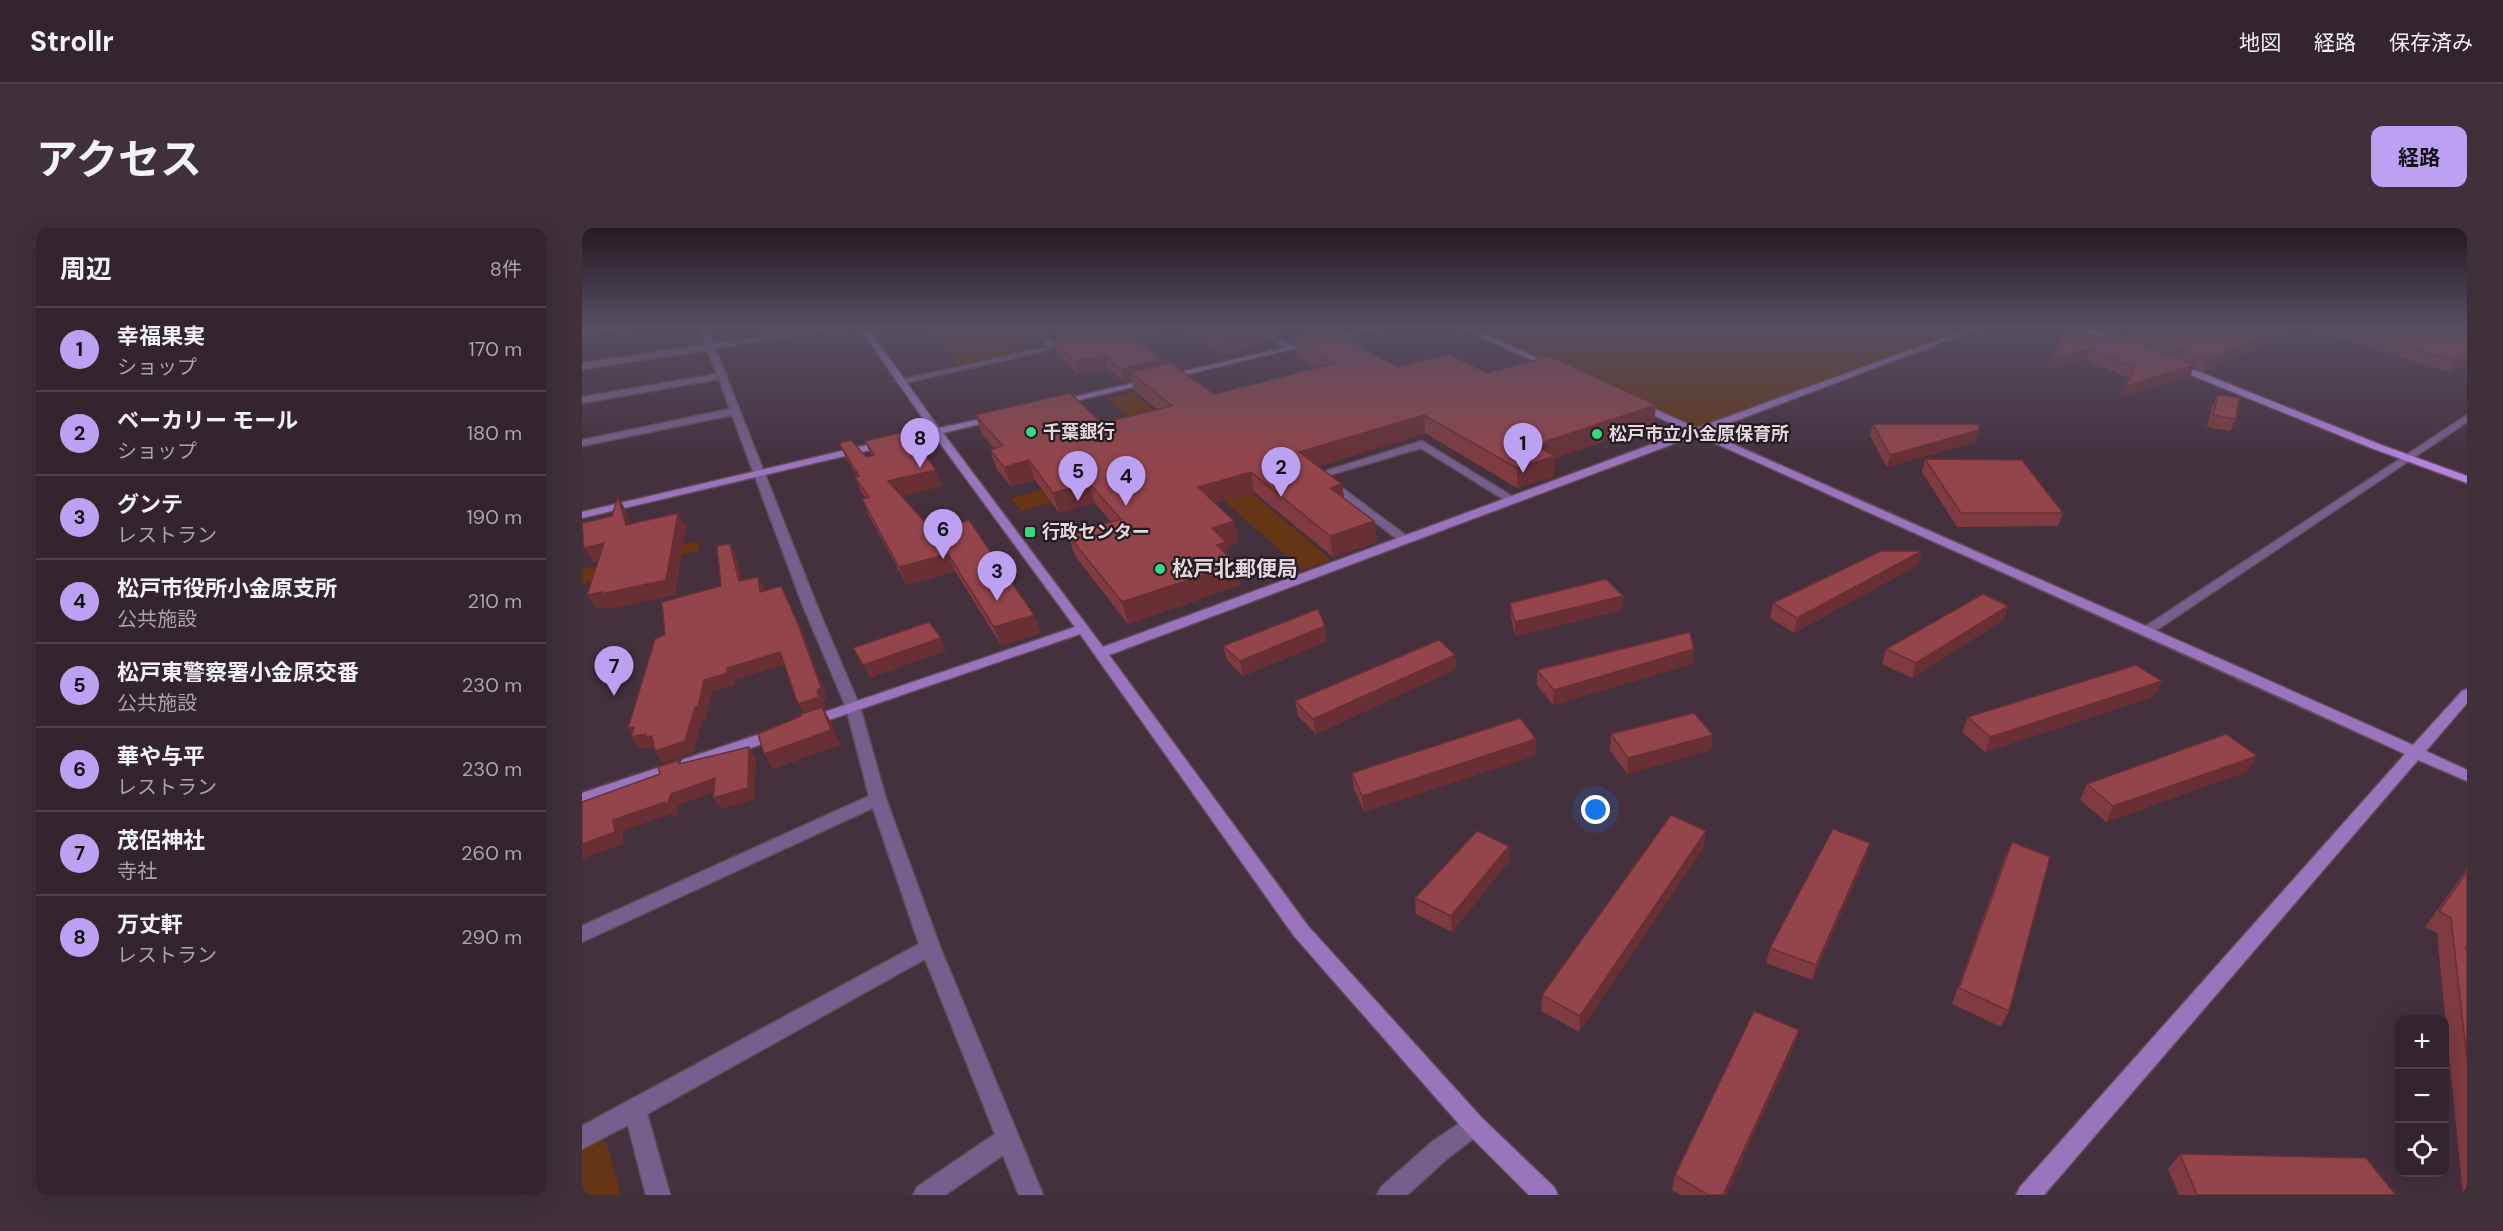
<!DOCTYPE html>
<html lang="ja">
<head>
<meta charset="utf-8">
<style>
	body { margin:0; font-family:"DM Sans","Noto Sans JP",sans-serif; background:#3f303a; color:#f1f3f6 }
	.controls { position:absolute; right:18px; bottom:18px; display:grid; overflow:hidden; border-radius:12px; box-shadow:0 6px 24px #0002 }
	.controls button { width:54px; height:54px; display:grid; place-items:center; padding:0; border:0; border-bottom:2px solid #4e414a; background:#34242e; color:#f1f3f6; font:30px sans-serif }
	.you { position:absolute; left:1014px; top:582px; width:21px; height:21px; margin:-15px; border:4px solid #fff; border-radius:50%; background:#1a73e8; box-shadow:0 0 0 9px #1a73e833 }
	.badge { display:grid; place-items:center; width:39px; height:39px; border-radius:50%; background:#bca0f2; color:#111; font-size:20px; font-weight:700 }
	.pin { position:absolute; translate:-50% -50px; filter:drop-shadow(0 2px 3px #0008) }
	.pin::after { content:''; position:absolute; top:32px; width:21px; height:18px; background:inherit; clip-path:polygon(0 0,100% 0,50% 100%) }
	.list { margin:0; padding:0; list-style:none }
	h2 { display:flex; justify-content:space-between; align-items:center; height:78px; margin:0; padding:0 24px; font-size:26px }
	h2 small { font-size:20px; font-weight:400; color:#a9a4aa }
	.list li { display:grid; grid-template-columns:39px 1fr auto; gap:18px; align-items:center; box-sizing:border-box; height:84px; padding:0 24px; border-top:2px solid #4e414a }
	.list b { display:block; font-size:22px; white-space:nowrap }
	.list p { margin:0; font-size:20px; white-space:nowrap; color:#a9a4aa }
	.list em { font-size:20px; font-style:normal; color:#a9a4aa }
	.icon { flex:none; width:33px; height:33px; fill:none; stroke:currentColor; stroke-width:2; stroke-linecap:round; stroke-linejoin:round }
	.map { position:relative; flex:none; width:1885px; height:967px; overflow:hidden; border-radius:12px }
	header { display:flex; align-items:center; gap:36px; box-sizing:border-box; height:84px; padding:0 30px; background:#34242e; border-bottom:2px solid #4e414a }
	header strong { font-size:28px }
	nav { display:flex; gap:33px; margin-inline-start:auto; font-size:21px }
	.intro { display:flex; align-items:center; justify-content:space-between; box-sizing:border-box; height:144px; padding:0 36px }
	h1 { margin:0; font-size:42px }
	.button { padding:15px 27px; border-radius:12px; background:#bca0f2; color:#111; font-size:21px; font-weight:700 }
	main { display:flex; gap:36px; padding:0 36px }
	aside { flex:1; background:#34242e; border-radius:12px; box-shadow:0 6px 24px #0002 }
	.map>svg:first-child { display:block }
	.green { fill:#653515 }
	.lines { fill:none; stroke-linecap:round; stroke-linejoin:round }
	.street-casing { stroke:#624e5a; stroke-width:3 }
	.secondary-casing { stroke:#624e5a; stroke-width:3 }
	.primary-casing { stroke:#624e5a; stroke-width:3 }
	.street { fill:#775f8d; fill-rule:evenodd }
	.secondary { fill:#9a74bc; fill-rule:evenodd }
	.primary { fill:#b483e0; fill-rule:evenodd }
	.wall { fill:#7f3b41 }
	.shaded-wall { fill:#683035 }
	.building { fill:#94454c; stroke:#683035; stroke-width:1.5 }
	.poi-dot { fill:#37d880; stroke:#251c21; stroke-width:2 }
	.labels { text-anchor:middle; stroke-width:4.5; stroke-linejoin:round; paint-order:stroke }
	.far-poi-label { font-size:18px; font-weight:bold; fill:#e4d6de; stroke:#251c21; text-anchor:start }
	.poi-label { font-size:21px; font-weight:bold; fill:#e4d6de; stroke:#251c21; text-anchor:start }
</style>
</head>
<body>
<header>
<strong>Strollr</strong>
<nav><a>地図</a><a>経路</a><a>保存済み</a></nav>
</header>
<div class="intro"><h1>アクセス</h1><a class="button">経路</a></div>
<main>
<aside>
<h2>周辺<small>8件</small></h2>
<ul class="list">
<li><span class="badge">1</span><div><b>幸福果実</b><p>ショップ</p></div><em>170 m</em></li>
<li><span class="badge">2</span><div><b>ベーカリー モール</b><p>ショップ</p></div><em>180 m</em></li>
<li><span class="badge">3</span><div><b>グンテ</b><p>レストラン</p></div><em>190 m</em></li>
<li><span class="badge">4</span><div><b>松戸市役所小金原支所</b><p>公共施設</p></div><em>210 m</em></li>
<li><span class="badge">5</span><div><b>松戸東警察署小金原交番</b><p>公共施設</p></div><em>230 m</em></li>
<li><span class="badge">6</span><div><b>華や与平</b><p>レストラン</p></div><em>230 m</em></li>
<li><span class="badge">7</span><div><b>茂侶神社</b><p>寺社</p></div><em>260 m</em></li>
<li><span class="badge">8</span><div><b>万丈軒</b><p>レストラン</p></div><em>290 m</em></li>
</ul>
</aside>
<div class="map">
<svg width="1885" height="967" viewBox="0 0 1885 967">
	<rect width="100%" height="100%" fill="#45303d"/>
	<!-- green -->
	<g class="green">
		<polygon points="344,99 440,99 454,112 426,118 434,125 378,137"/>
		<polygon points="881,99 1359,99 1376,107 1115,203"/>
		<polygon points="551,164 749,332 721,342 602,238 439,283 429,270 587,227 526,170"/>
		<polygon points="114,313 119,322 0,356 0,342"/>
		<polygon points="16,901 26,920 39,967 0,967 0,910"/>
	</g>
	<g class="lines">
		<!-- street casing -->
		<g class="street-casing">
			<g id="street">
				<polygon points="28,99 51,99 47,101 0,106 0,102"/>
				<polygon points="117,99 125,99 132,116 245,99 263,99 133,120 235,378 278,479 304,571 358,719 461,967 437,967 421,927 363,967 331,967 335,959 413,906 343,731 65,886 88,967 64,967 46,897 0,921 0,898 337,716 291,580 0,714 0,698 287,568 264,479 221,378 150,187 0,218 0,212 148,181 137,151 0,175 0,169 135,146 125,122 0,141 0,135 124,117"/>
				<polygon points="447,99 455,99 475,117 491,113 495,116 318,156 313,153 467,119"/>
				<polygon points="566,99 580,99 526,111 522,109"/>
				<polygon points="670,99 679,99 713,120 706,122"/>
				<polygon points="1355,99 1365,99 1380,107 1373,109"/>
				<polygon points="1885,187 1885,194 1570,405 1560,405 1558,402"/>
				<polygon points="840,213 936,272 934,274 926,274 839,220 744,248 826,309 826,315 822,316 731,247"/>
				<polygon points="892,886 900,890 903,897 900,904 867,929 825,967 795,967 799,959 851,913"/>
			</g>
		</g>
		<!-- secondary casing -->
		<g class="secondary-casing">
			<g id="secondary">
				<path d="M277,99H285L357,200L418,187V191L361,205L521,419L1106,203L1053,179V175H1059L1115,200L1391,99H1401L1124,204C1359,309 1596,411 1831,517L1880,463L1885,461V475L1844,523L1885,542V553L1836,532L1462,967H1434L1438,959L1823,526C1588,418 1351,314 1115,207L527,427L726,698L900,890L972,959L976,967H947L884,904L712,708L498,406L232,497H222L219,494L222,491L493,399L352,207L0,290V284L349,202Z"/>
				<polygon points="790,99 803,99 476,177 471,174"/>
				<polygon points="877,99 887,99 978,140 971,142"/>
				<polygon points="196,500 201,501 204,505 201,509 0,577 0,565"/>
			</g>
		</g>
		<!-- primary casing -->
		<g class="primary-casing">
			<g id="primary">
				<polygon points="1494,99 1504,99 1549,117 1542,119"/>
				<polygon points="1589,135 1595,135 1797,216 1885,248 1885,255 1789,220 1589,139"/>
			</g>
		</g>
		<!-- street -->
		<use href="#street" class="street"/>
		<!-- secondary -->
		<use href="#secondary" class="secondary"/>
		<!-- primary -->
		<use href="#primary" class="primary"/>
	</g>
	<!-- wall -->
	<g class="wall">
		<polygon points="602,99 683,99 685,100 688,116 640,127 603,101"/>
		<polygon points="1558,99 1885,99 1885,138 1868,144 1721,100 1621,143 1612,140 1608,148 1539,169 1547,150 1504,132 1465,141 1521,112 1545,110 1548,102"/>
		<polygon points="515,102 581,137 632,166 735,140 714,127 712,110 816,139 906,145 1074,177 1072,196 973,230 972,248 935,260 843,205 737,238 760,256 762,270 792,293 795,314 751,329 672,264 633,275 657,314 645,318 647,329 654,336 658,357 546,396 493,328 486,307 529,294 513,275 477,285 453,252 429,258 415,242 408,222 413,221 400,206 393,187 520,195 576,182 552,162 550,153 543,154 526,141 497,147 473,125 469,111 479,109 477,104"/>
		<polygon points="1636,167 1654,191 1648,203 1625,199 1630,178"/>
		<polygon points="1291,196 1397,202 1393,214 1305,239 1288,208"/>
		<polygon points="283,213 360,258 319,268 350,302 452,387 459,405 419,417 373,343 325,357 287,288 280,271 284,270 280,265 273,249 275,248 264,230 257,215 284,229 289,227"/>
		<polygon points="1343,231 1481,285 1476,298 1375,299 1340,244"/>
		<polygon points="1336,337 1212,405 1188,390 1191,375"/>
		<polygon points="928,375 1040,382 933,408 929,389"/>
		<polygon points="1426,378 1421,392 1330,450 1300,436 1304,421"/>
		<polygon points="745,413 661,448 645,432 641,418"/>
		<polygon points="1112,421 1110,436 971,477 955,457 955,442"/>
		<polygon points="873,427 874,441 734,506 716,488 713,473"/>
		<polygon points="1573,468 1403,524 1380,504 1386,489"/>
		<polygon points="1029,506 1129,522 1045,546 1028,522"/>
		<polygon points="954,511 954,527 782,584 772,561 770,545"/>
		<polygon points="1675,528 1666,543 1524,594 1498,572 1505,556"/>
		<polygon points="1430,614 1427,783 1419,799 1370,776 1423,629"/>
		<polygon points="927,618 927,633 870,704 834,686 833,670"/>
		<polygon points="1122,619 997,804 959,783 960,767"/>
		<polygon points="1283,631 1230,752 1184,735 1188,720"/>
		<polygon points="1885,641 1885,717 1883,720 1885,721 1885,967 1881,967 1855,705 1843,699"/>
		<polygon points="1217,802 1212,818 1144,967 1099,967 1090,962 1093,947"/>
		<polygon points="1598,926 1814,967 1597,967 1586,941"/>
	</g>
	<!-- shaded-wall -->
	<g class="shaded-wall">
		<polygon points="1705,99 1722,99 1721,100 1621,143 1625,132"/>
		<polygon points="685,100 688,116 640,127 637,111"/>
		<polygon points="1508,121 1504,132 1465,141 1469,130"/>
		<polygon points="523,128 526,141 497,147 493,133"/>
		<polygon points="1885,129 1885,138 1868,144 1874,133"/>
		<polygon points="580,131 583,145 548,144 550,153 543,154 539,141"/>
		<polygon points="1613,137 1608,148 1539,169 1544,158"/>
		<polygon points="1074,177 1072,196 973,230 972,248 935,260 935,240 953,217"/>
		<polygon points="842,187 843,205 720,244 717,224"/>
		<polygon points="1397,202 1393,214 1305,239 1308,227"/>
		<polygon points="447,232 453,252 429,258 422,239"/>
		<polygon points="354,242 360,258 313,270 306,253"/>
		<polygon points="669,244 672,264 620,279 616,259"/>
		<polygon points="507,255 513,275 477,285 471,265"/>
		<polygon points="760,256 763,276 748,260"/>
		<polygon points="36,269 44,282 52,311 44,297"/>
		<polygon points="96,285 104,298 93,367 29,381 27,379 15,381 5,367 20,364"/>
		<polygon points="652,293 657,314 645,318 648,335 639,338 630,300"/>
		<polygon points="792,293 795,314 751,329 748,308"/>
		<polygon points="22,315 31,329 11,334 2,320"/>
		<polygon points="148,316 154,327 163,365 157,353"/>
		<polygon points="1340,323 1336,337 1212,405 1215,390"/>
		<polygon points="366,326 373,343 325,357 317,339"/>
		<polygon points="654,336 658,357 546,396 540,374"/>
		<polygon points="176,349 182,360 184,375 178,364"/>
		<polygon points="199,358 222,408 245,471 242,475 244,481 242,481 249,494 258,517 191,541 182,526 223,488 216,476 235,463"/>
		<polygon points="1041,368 1040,382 933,408 933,394"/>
		<polygon points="1426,378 1421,392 1330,450 1334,435"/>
		<polygon points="452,387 459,405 419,417 412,399"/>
		<polygon points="743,398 745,413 661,448 658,433"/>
		<polygon points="359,410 364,423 288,450 281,437"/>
		<polygon points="1112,421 1110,436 971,477 972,462"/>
		<polygon points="198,424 205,436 152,452 153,457 130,464 124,491 121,491 111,525 81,535 73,523 113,479 122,452 145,440"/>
		<polygon points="873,427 874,441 734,506 731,491"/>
		<polygon points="1580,453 1573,468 1403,524 1408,509"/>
		<polygon points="52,499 64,506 70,508 78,520 72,521 70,519 58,521 49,509 52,509 46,500"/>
		<polygon points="1131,507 1129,522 1045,546 1046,530"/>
		<polygon points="954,511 954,527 782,584 780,568"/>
		<polygon points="167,519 174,530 173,571 139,581 131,570"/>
		<polygon points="1675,528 1666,543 1524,594 1531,578"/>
		<polygon points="133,550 140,561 97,577 93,591 89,586 40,603 42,616 0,631 0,616 31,592 89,566"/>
		<polygon points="1124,603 1122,619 997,804 998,788"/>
		<polygon points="1288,615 1283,631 1230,752 1234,737"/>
		<polygon points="927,618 927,633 870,704 869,688"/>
		<polygon points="1217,802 1212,818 1144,967 1141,967"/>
	</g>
	<!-- building -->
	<g class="building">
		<polygon points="497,99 512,99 515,101 482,108 477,104"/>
		<polygon points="529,99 536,99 580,131 539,141 523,128 493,133 469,111"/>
		<polygon points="619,99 683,99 685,100 637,111"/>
		<polygon points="1558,99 1705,99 1625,132 1548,102"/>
		<polygon points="1756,99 1885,99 1885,129 1874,133"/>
		<polygon points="1485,100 1521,112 1536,106 1613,137 1544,158 1552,139 1508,121 1469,130"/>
		<polygon points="748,102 816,139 866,126 906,145 968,128 1074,177 953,217 973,228 935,240 842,187 717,224 760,256 748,260 792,293 748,308 669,244 616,259 652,293 630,300 644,314 635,317 654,336 540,374 486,307 539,291 507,255 471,265 447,232 422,239 408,222 421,218 393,187 488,165 520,195 590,178 548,144 589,135 632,166 644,163 753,135 712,110"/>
		<polygon points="1636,167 1657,170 1654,191 1631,187"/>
		<polygon points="1291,196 1396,196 1397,202 1308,227"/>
		<polygon points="317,205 328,205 354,242 306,253 350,302 387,292 452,387 412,399 366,326 317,339 280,271 287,269 273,249 277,248 257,215 269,212 284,229 292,227 283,213"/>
		<polygon points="1343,231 1440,232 1481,285 1379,285"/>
		<polygon points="36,269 44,297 96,285 84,352 19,366 20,364 5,367 22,315 2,320 0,295 30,288"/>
		<polygon points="148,316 157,353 176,349 178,364 199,358 216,396 239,459 235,463 237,469 216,476 198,424 145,440 145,445 122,452 116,479 113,479 103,513 73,523 70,508 63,509 64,506 49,509 52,499 46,500 73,411 83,407 80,374 139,358 135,318"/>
		<polygon points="1299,323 1340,323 1215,390 1191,375"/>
		<polygon points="1024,351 1041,368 933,394 928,375"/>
		<polygon points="1401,366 1426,378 1334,435 1304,421"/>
		<polygon points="736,381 743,398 658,433 641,418"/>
		<polygon points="347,394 359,410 281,437 271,420"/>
		<polygon points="1108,404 1112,421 972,462 955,442"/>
		<polygon points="857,412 873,427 731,491 713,473"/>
		<polygon points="1554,437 1580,453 1408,509 1386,489"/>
		<polygon points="240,479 249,502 182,526 176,506 219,488 219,486"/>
		<polygon points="1112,485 1131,507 1046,530 1029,506"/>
		<polygon points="938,490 954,511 780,568 770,545"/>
		<polygon points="1644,506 1675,528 1531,578 1505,556"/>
		<polygon points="167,519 166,560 131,570 133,550 89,566 84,580 83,574 31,592 33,604 0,616 0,574 78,546 76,539 99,532 97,536"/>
		<polygon points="1089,587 1124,603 998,788 960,767"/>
		<polygon points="1251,601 1288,615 1234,737 1188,720"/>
		<polygon points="895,603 927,618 869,688 833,670"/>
		<polygon points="1430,614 1468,629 1427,783 1377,760"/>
		<polygon points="1885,644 1885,717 1883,720 1885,721 1885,831 1869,690 1857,683"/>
		<polygon points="1172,783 1217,802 1141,967 1126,967 1093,947"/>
		<polygon points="1598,926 1784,930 1814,967 1615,967"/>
	</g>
	<!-- sky -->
	<linearGradient id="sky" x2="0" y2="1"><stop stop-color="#261a22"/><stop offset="0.42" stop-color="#564e62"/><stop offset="1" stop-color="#564e62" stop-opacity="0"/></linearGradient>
	<rect width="1885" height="234" fill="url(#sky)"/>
	<!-- markers -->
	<g class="poi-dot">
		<circle cx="449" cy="204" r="6"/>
		<circle cx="1015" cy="206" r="6"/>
		<rect x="442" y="298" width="12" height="12" rx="3"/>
		<circle cx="578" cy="341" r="6"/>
	</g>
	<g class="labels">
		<!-- far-poi labels -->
		<g class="far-poi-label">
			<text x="461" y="210">千葉銀行</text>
			<text x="1027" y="212">松戸市立小金原保育所</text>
			<text x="460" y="310">行政センター</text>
		</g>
		<!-- poi labels -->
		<g class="poi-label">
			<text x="590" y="348">松戸北郵便局</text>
		</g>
	</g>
</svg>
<div class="controls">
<button>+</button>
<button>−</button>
<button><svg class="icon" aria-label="locate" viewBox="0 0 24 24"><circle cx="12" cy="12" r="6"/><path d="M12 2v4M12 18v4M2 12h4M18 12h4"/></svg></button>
</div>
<div class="you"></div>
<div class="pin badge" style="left:941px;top:245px">1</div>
<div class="pin badge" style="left:699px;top:269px">2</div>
<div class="pin badge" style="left:415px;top:373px">3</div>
<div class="pin badge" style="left:544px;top:278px">4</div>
<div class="pin badge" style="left:496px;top:273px">5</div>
<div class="pin badge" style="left:361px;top:331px">6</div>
<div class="pin badge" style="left:32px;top:468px">7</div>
<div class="pin badge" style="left:338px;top:240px">8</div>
</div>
</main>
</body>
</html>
